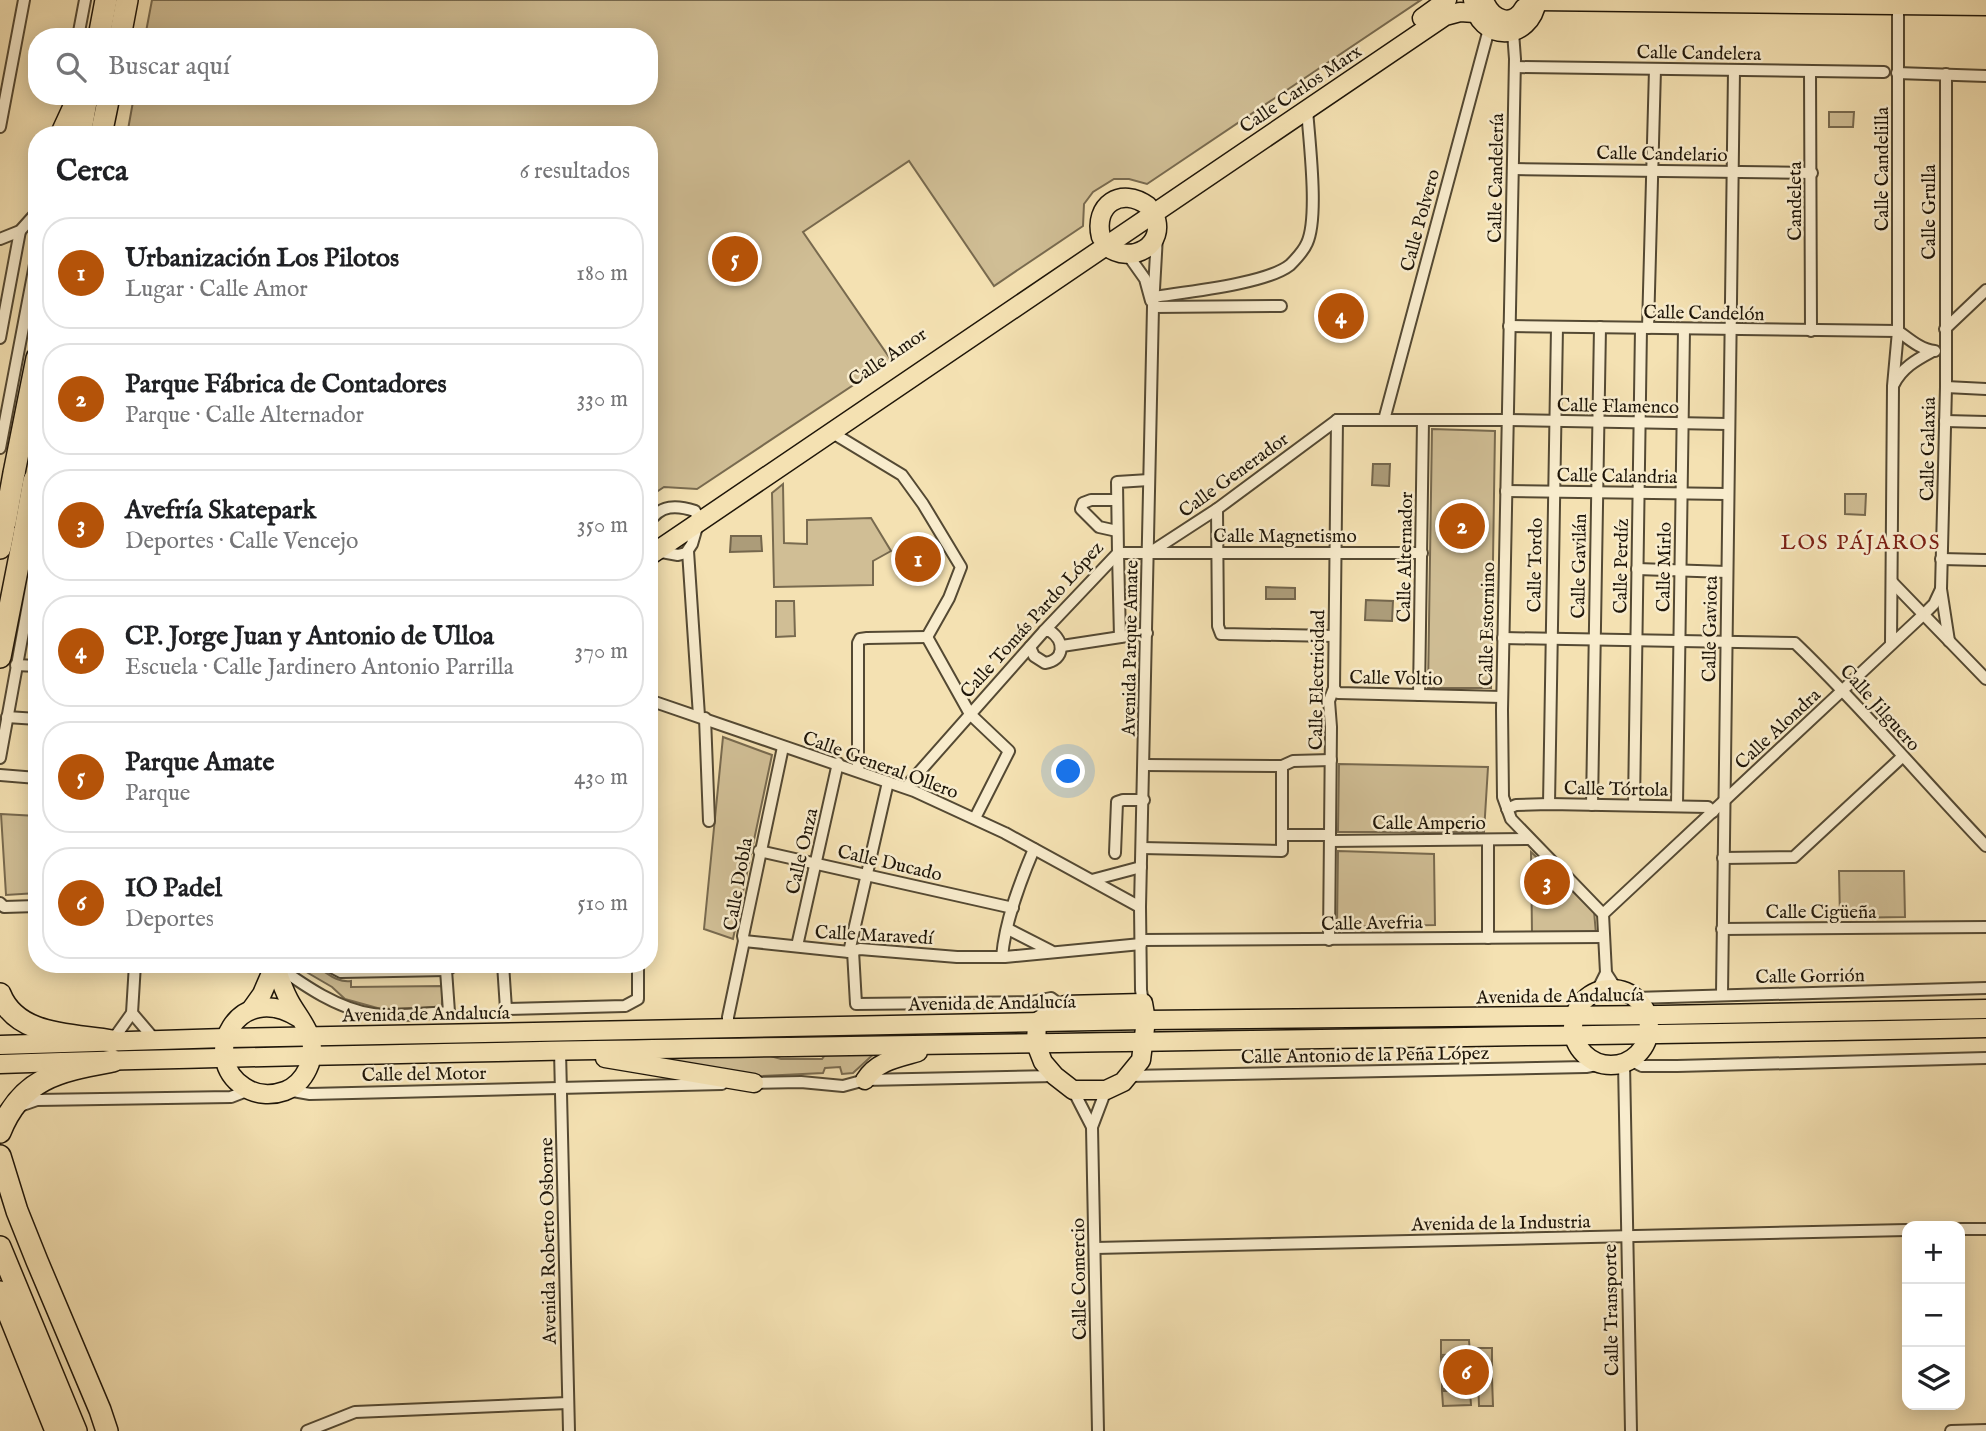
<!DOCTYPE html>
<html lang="es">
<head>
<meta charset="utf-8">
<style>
	body { margin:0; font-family:"IM FELL English",serif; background:#f6f6f6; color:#202124 }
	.controls { position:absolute; right:21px; bottom:21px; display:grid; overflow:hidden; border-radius:14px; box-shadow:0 4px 18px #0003 }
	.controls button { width:63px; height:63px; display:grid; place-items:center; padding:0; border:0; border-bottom:2px solid #e0e0e0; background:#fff; color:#202124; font:35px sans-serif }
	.you { position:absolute; left:1069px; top:772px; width:24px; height:24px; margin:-18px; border:5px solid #fff; border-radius:50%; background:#1a73e8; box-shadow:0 0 0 10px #1a73e833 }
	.badge { display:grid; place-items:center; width:46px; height:46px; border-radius:50%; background:#b45309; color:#fff; font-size:23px; font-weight:700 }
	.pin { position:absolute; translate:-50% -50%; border:4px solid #fff; box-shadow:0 2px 7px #0006 }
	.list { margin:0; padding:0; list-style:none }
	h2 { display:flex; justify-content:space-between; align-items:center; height:91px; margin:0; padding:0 28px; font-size:30px }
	h2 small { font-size:23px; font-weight:400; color:#757577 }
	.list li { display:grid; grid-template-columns:46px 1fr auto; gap:21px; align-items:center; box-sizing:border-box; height:112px; margin:0 14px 14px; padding:0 14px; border:2px solid #e0e0e0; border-radius:28px }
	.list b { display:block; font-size:26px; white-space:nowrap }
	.list p { margin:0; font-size:23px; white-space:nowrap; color:#757577 }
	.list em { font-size:23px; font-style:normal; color:#757577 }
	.icon { flex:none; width:38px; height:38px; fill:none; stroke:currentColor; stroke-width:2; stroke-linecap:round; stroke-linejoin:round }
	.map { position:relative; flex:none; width:1986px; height:1431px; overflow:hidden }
	.search { position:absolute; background:#fff; box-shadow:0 4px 18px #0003; left:28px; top:28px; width:630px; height:77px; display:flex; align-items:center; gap:18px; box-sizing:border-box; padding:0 24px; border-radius:28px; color:#757577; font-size:26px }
	.panel { position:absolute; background:#fff; box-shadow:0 4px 18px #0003; left:28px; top:126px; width:630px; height:847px; border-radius:28px }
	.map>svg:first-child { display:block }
	.green { fill:#d0be95; stroke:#786a4f; stroke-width:2 }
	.water { fill:#ac9c79; stroke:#74664c; stroke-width:2 }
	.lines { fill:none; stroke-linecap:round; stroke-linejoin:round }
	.street-casing { stroke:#544933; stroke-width:14 }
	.primary-casing { stroke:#1f1609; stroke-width:21 }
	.highway-casing { stroke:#1f1609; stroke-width:24 }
	.street { stroke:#f8eccd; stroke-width:10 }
	.primary { stroke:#f4e1b2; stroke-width:18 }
	.highway { stroke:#f4e1b2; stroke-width:21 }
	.highway-bridge-casing { stroke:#1f1609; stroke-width:24; stroke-linecap:butt }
	.highway-bridge { stroke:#f4e1b2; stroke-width:21 }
	.labels { text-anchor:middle; stroke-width:5; stroke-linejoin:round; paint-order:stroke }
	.street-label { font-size:19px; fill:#1f1609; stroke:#f8eccd }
	.neighbourhood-label { font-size:21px; letter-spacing:2px; fill:#7a1f14; stroke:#f8eccd }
</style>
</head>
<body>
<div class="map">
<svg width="1986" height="1431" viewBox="0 0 1986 1431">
	<rect width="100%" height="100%" fill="#f4e1b2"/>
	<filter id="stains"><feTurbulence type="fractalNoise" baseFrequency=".00286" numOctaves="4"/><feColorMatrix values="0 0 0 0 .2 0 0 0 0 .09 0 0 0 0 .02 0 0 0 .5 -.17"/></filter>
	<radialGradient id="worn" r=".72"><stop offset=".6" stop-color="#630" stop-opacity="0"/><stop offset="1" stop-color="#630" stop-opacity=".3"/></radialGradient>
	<!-- green -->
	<g class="green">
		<polygon points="152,0 1421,0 1147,184 1129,179 1114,179 1093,192 1084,204 1083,226 994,286 909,161 803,232 891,360 697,489 664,487 649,497 649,135 127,135 134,96 649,96 649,37 145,37"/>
		<polygon points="1829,112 1854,112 1853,127 1829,127"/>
		<polygon points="1432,429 1495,431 1491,688 1428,688"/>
		<polygon points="783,484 784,543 807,544 807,520 871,518 891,551 873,561 873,585 774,587 772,493"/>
		<polygon points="1845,494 1866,494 1865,515 1845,514"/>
		<polygon points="776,601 794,601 795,636 776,637"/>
		<polygon points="723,737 772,755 733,939 704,929"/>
		<polygon points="1339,764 1488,767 1484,832 1338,832"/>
		<polygon points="1,814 37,816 37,893 6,895"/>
		<polygon points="1338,851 1434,854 1435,925 1337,927"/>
		<polygon points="1531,852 1594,911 1596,934 1532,933"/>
		<polygon points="1839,871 1904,871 1905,917 1840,918"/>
		<path d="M298,964C304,964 311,963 315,966C327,972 336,983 351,981V987L442,986V1007L381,1009L345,999L332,987L303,970Z"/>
		<polygon points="828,1051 877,1051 853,1073 842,1074 840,1067 825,1068 823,1073 741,1077 614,1055 759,1053 781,1059 822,1059"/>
		<polygon points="1441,1340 1469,1340 1470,1354 1441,1355"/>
		<polygon points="1492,1348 1492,1377 1478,1377 1477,1348"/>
		<polygon points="1441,1357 1470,1357 1470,1371 1442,1372"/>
		<polygon points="1470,1374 1471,1388 1442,1389 1442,1375"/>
		<polygon points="1478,1378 1492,1378 1493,1406 1479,1406"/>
		<polygon points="1442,1391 1470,1391 1471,1405 1443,1406"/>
	</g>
	<!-- water -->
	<g class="water">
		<polygon points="1373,464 1390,464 1389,486 1372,485"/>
		<polygon points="731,536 761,536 762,551 730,552"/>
		<polygon points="1266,587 1295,588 1295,599 1266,599"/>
		<polygon points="1366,600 1393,601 1392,621 1365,620"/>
	</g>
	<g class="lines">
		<!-- street casing -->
		<g class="street-casing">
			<g id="street">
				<polyline points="1513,32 1515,59 1502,710 1503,797 1511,819 1603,914 1606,973 1617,990"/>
				<polyline points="78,37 85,0"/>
				<polyline points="1515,67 1884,72"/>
				<polyline points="1810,71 1811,331"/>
				<polyline points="1897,73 1986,76"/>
				<polyline points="1946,74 1946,387 1941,589 1949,641"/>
				<polyline points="0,127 24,0"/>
				<polyline points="1513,169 1812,173"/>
				<polyline points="0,239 20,231 37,212"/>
				<polyline points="1128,255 1145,279 1151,301"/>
				<path d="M1154,297C1186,292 1266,284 1290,265C1295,260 1304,250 1307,243C1319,217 1309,140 1307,109"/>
				<polyline points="1153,307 1281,306"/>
				<polyline points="1509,326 1898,331"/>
				<polyline points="1648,328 1655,69"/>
				<polyline points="1945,329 1986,290"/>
				<path d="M1898,331C1909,339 1921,350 1935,351"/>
				<polyline points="0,338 20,231"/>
				<path d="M1894,384C1902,368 1916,360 1931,352"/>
				<polyline points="1946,387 1986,389"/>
				<polyline points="1337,420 1507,420 1728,424"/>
				<polyline points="1384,420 1489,29"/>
				<polyline points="1945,421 1986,422"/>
				<polyline points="831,432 902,475 923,504 961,567 949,598 927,637"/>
				<polyline points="0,448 37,254"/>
				<polyline points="1506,491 1727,494"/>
				<polyline points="1217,509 1218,626 1221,634 1334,636"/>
				<path d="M649,523C660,504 677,505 695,511L699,520L692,544L686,553L678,555L656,551"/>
				<polyline points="1117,531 1099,527 1081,509 1083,503 1091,500 1117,500"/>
				<polyline points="1154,550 1217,509 1337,420"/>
				<polyline points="688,551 699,716"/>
				<polyline points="1941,559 1986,560"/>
				<polyline points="1637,569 1727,572"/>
				<polyline points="1892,582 1986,679"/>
				<polyline points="927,637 970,714 1009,751 975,818"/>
				<polyline points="1120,637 1118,553 1422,553"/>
				<path d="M1503,638L1795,643C1862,707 1922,779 1986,846"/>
				<polyline points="1891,644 1893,386 1898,331 1898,0"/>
				<polyline points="1062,646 1147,633"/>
				<path d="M1030,647L1034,656L1045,663C1065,660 1065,641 1050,631H1044"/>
				<polyline points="16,665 37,666"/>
				<polyline points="1334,688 1338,693 1502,697"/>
				<polyline points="1419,695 1423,420"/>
				<polyline points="649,700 914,791 1005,833 1140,907"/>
				<polyline points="7,717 37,719"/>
				<polyline points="705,718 709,821"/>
				<polyline points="0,758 37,556"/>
				<polyline points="1282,766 1293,761 1331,760"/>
				<polyline points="858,770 858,643 860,639 867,638 927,637"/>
				<polyline points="0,775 37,778"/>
				<polyline points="906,787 1044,631 1118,553 1117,482 1149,480"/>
				<polyline points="1549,804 1557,327"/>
				<polyline points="1592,805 1600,327"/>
				<polyline points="1634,805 1641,328"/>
				<polyline points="1677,806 1684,329"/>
				<polyline points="1507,809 1516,805 1549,804 1708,807 1713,812"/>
				<polyline points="1282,835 1330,835"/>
				<polyline points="1488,840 1488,938"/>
				<polyline points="1330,841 1529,839"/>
				<polyline points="1142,848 1282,851 1282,766 1145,765"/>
				<polyline points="759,851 1013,908"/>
				<polyline points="1115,853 1117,802 1123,800 1144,800"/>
				<polyline points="1723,858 1794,857 1902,757"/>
				<polyline points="1092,880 1141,867"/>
				<polyline points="0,903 4,907 37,906"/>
				<polyline points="1603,914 1923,615 1934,604 1941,589"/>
				<polyline points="1008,929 1051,951"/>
				<polyline points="1722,929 1986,927"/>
				<polyline points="1141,940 1604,937"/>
				<polyline points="1329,940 1331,727 1329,701 1334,688 1337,420"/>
				<polyline points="744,941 849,952 860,949 957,957 1005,957 1141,944"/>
				<polyline points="797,946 838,763"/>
				<polyline points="853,951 856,1004 1031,1002 1051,998 1062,1006"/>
				<polyline points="849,952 888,782"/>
				<path d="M1002,957C1005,921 1020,882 1034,849"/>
				<polyline points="326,964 341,972 446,970 457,964"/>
				<polyline points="503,964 506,1009 625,1006 638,999 638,964"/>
				<path d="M277,966C305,986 338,1009 373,1014C397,1017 424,1013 449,1012L446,970"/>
				<polyline points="1597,991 1606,973"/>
				<polyline points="1722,994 1734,70"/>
				<polyline points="1634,998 1986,988"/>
				<polyline points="1143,1003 1141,990 1140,907 1153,307 1157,236"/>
				<polyline points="132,1013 155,1040"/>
				<polyline points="728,1028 728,1017 744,941 743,936 783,747"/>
				<polyline points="112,1041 132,1013 135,964"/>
				<polyline points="560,1051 569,1431"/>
				<polyline points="1630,1060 1642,1066 1677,1066 1986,1058"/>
				<polyline points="1624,1063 1631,1431"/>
				<polyline points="1129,1076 1586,1067 1602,1064"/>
				<polyline points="748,1083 801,1082 843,1086 865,1080 1055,1076"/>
				<polyline points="287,1090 310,1094 722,1084"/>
				<polyline points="1073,1090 1092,1127"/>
				<polyline points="20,1106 37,1100 231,1097 249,1090"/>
				<polyline points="1960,1229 1986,1229"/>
				<polyline points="1095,1248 1907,1230"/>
				<polyline points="307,1431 355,1412 568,1403"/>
				<polyline points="1098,1431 1092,1127 1106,1090"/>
				<polyline points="1951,1431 1986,1430"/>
			</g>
		</g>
		<!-- primary casing -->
		<g class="primary-casing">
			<g id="primary">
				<path d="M1473,0C1478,43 1531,43 1537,0"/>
				<path d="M1484,0C1491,19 1512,29 1524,8"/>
				<polyline points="1537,1 1986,6"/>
				<polyline points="1422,18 1447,0"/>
				<path d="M1101,237C1093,205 1121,186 1148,206"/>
				<path d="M1106,246C1131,266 1168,245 1154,214"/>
				<polyline points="649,556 1445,16 1460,12 1475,13"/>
				<path d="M275,964C279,976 283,989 289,1000C295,1012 306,1024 310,1037C317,1058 305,1083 285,1091C271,1096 256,1095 244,1087C198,1057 238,979 299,1018"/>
				<circle cx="1611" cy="1027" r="38"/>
				<polygon points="1143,1003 1146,1020 1141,1060 1123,1082 1106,1090 1073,1090 1055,1076 1043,1062 1036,1044 1037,1022 1065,1005"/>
				<polyline points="252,1008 262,994 275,964"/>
				<polyline points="0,1045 225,1038 1146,1020 1661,1015 1986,1009"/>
				<polyline points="605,1058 754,1083"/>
				<path d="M0,1064C662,1044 1324,1042 1986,1028"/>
				<path d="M865,1080C877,1061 897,1058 918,1052"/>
			</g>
		</g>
		<!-- highway casing -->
		<g class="highway-casing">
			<g id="highway">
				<polyline points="99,37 106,0"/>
				<polyline points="120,37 127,0"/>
				<polyline points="61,135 79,96"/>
				<polyline points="80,135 86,102"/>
				<polyline points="101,135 109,96"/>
				<polyline points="14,473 37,358"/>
				<polyline points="0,548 5,523"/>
				<polyline points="0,657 25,530"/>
				<path d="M0,994C17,1037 73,1034 112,1041"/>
				<path d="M0,1132C22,1077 60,1071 113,1061"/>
				<polyline points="0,1156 17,1211 37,1261 100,1410 107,1431"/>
				<polyline points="0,1247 76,1431"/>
				<polyline points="0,1292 56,1431"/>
			</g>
		</g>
		<!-- street -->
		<use href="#street" class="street"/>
		<!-- primary -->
		<use href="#primary" class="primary"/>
		<!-- highway -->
		<use href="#highway" class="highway"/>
		<!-- highway-bridge casing -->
		<g class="highway-bridge-casing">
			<g id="highway-bridge">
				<polyline points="5,523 14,473"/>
				<polyline points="25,530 34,480"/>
			</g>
		</g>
		<!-- highway-bridge -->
		<use href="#highway-bridge" class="highway-bridge"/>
	</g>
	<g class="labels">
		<!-- street labels -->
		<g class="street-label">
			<text transform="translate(1699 52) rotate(1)" y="7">Calle Candelera</text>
			<text transform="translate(1300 88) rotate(-34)" y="7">Calle Carlos Marx</text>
			<text transform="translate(1662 153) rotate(1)" y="7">Calle Candelario</text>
			<text transform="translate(1881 169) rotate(-90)" y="7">Calle Candelilla</text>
			<text transform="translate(1495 178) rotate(-89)" y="7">Calle Candelería</text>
			<text transform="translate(1794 201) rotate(-90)" y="7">Candeleta</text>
			<text transform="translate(1928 212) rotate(-90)" y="7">Calle Grulla</text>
			<text transform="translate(1419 220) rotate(-75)" y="7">Calle Polvero</text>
			<text transform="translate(1704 312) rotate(1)" y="7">Calle Candelón</text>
			<text transform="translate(887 356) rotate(-34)" y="7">Calle Amor</text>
			<text transform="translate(1618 405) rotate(1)" y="7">Calle Flamenco</text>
			<text transform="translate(1927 449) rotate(-89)" y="7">Calle Galaxia</text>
			<text transform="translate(1233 474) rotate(-36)" y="7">Calle Generador</text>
			<text transform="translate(1617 475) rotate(1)" y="7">Calle Calandria</text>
			<text x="1285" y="542">Calle Magnetismo</text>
			<text transform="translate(1404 557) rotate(-89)" y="7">Calle Alternador</text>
			<text transform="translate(1534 565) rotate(-89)" y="7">Calle Tordo</text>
			<text transform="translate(1578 566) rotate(-89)" y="7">Calle Gavilán</text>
			<text transform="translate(1620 566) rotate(-89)" y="7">Calle Perdíz</text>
			<text transform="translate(1663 567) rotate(-89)" y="7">Calle Mirlo</text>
			<text transform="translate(1031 619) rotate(-48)" y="7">Calle Tomás Pardo López</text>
			<text transform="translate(1486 624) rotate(-89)" y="7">Calle Estornino</text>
			<text transform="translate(1709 629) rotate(-89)" y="7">Calle Gaviota</text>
			<text transform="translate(1129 648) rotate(-89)" y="7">Avenida Parque Amate</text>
			<text transform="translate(1396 677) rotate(1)" y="7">Calle Voltio</text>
			<text transform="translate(1316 680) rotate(-89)" y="7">Calle Electricidad</text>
			<text transform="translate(1881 707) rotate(48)" y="7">Calle Jilguero</text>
			<text transform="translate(1777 728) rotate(-43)" y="7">Calle Alondra</text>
			<text transform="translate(881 764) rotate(20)" y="7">Calle General Ollero</text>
			<text transform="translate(1616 788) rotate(1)" y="7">Calle Tórtola</text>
			<text x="1429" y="829">Calle Amperio</text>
			<text transform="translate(801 851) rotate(-77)" y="7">Calle Onza</text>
			<text transform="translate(890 862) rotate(13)" y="7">Calle Ducado</text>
			<text transform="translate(737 884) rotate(-80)" y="7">Calle Dobla</text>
			<text x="1821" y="918">Calle Cigüeña</text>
			<text transform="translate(1372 922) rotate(-1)" y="7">Calle Avefria</text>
			<text transform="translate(874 934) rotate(3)" y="7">Calle Maravedí</text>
			<text transform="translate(1810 975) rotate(-1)" y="7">Calle Gorrión</text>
			<text transform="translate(1560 995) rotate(-1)" y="7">Avenida de Andalucía</text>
			<text transform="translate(992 1002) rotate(-1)" y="7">Avenida de Andalucía</text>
			<text transform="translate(426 1013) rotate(-1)" y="7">Avenida de Andalucía</text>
			<text transform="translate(1365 1054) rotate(-1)" y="7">Calle Antonio de la Peña López</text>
			<text transform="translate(424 1073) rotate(-1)" y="7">Calle del Motor</text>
			<text transform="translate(1501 1222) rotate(-1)" y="7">Avenida de la Industria</text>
			<text transform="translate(547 1241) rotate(-91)" y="7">Avenida Roberto Osborne</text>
			<text transform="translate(1078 1279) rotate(-91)" y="7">Calle Comercio</text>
			<text transform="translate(1610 1310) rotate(-91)" y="7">Calle Transporte</text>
		</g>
		<!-- neighbourhood labels -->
		<g class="neighbourhood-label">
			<text x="1861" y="549">LOS PÁJAROS</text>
		</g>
	</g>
	<rect width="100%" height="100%" filter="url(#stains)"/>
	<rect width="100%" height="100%" fill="url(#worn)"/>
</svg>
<div class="controls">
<button>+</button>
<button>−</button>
<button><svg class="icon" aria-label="layers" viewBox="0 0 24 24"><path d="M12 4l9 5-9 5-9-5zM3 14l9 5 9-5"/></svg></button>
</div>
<div class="you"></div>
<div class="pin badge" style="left:918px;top:559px">1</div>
<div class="pin badge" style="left:1462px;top:526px">2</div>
<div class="pin badge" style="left:1547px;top:882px">3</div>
<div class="pin badge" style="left:1341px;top:316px">4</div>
<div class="pin badge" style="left:735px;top:259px">5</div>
<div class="pin badge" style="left:1466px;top:1372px">6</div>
<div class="search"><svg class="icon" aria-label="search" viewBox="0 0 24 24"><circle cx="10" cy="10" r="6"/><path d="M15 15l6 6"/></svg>Buscar aquí</div>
<section class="panel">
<h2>Cerca<small>6 resultados</small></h2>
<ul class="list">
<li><span class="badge">1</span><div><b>Urbanización Los Pilotos</b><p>Lugar · Calle Amor</p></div><em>180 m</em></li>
<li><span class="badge">2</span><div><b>Parque Fábrica de Contadores</b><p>Parque · Calle Alternador</p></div><em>330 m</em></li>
<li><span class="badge">3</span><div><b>Avefría Skatepark</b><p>Deportes · Calle Vencejo</p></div><em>350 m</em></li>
<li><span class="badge">4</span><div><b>CP. Jorge Juan y Antonio de Ulloa</b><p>Escuela · Calle Jardinero Antonio Parrilla</p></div><em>370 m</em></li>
<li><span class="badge">5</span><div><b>Parque Amate</b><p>Parque</p></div><em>430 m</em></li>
<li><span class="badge">6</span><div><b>IO Padel</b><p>Deportes</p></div><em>510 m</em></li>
</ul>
</section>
</div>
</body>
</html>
